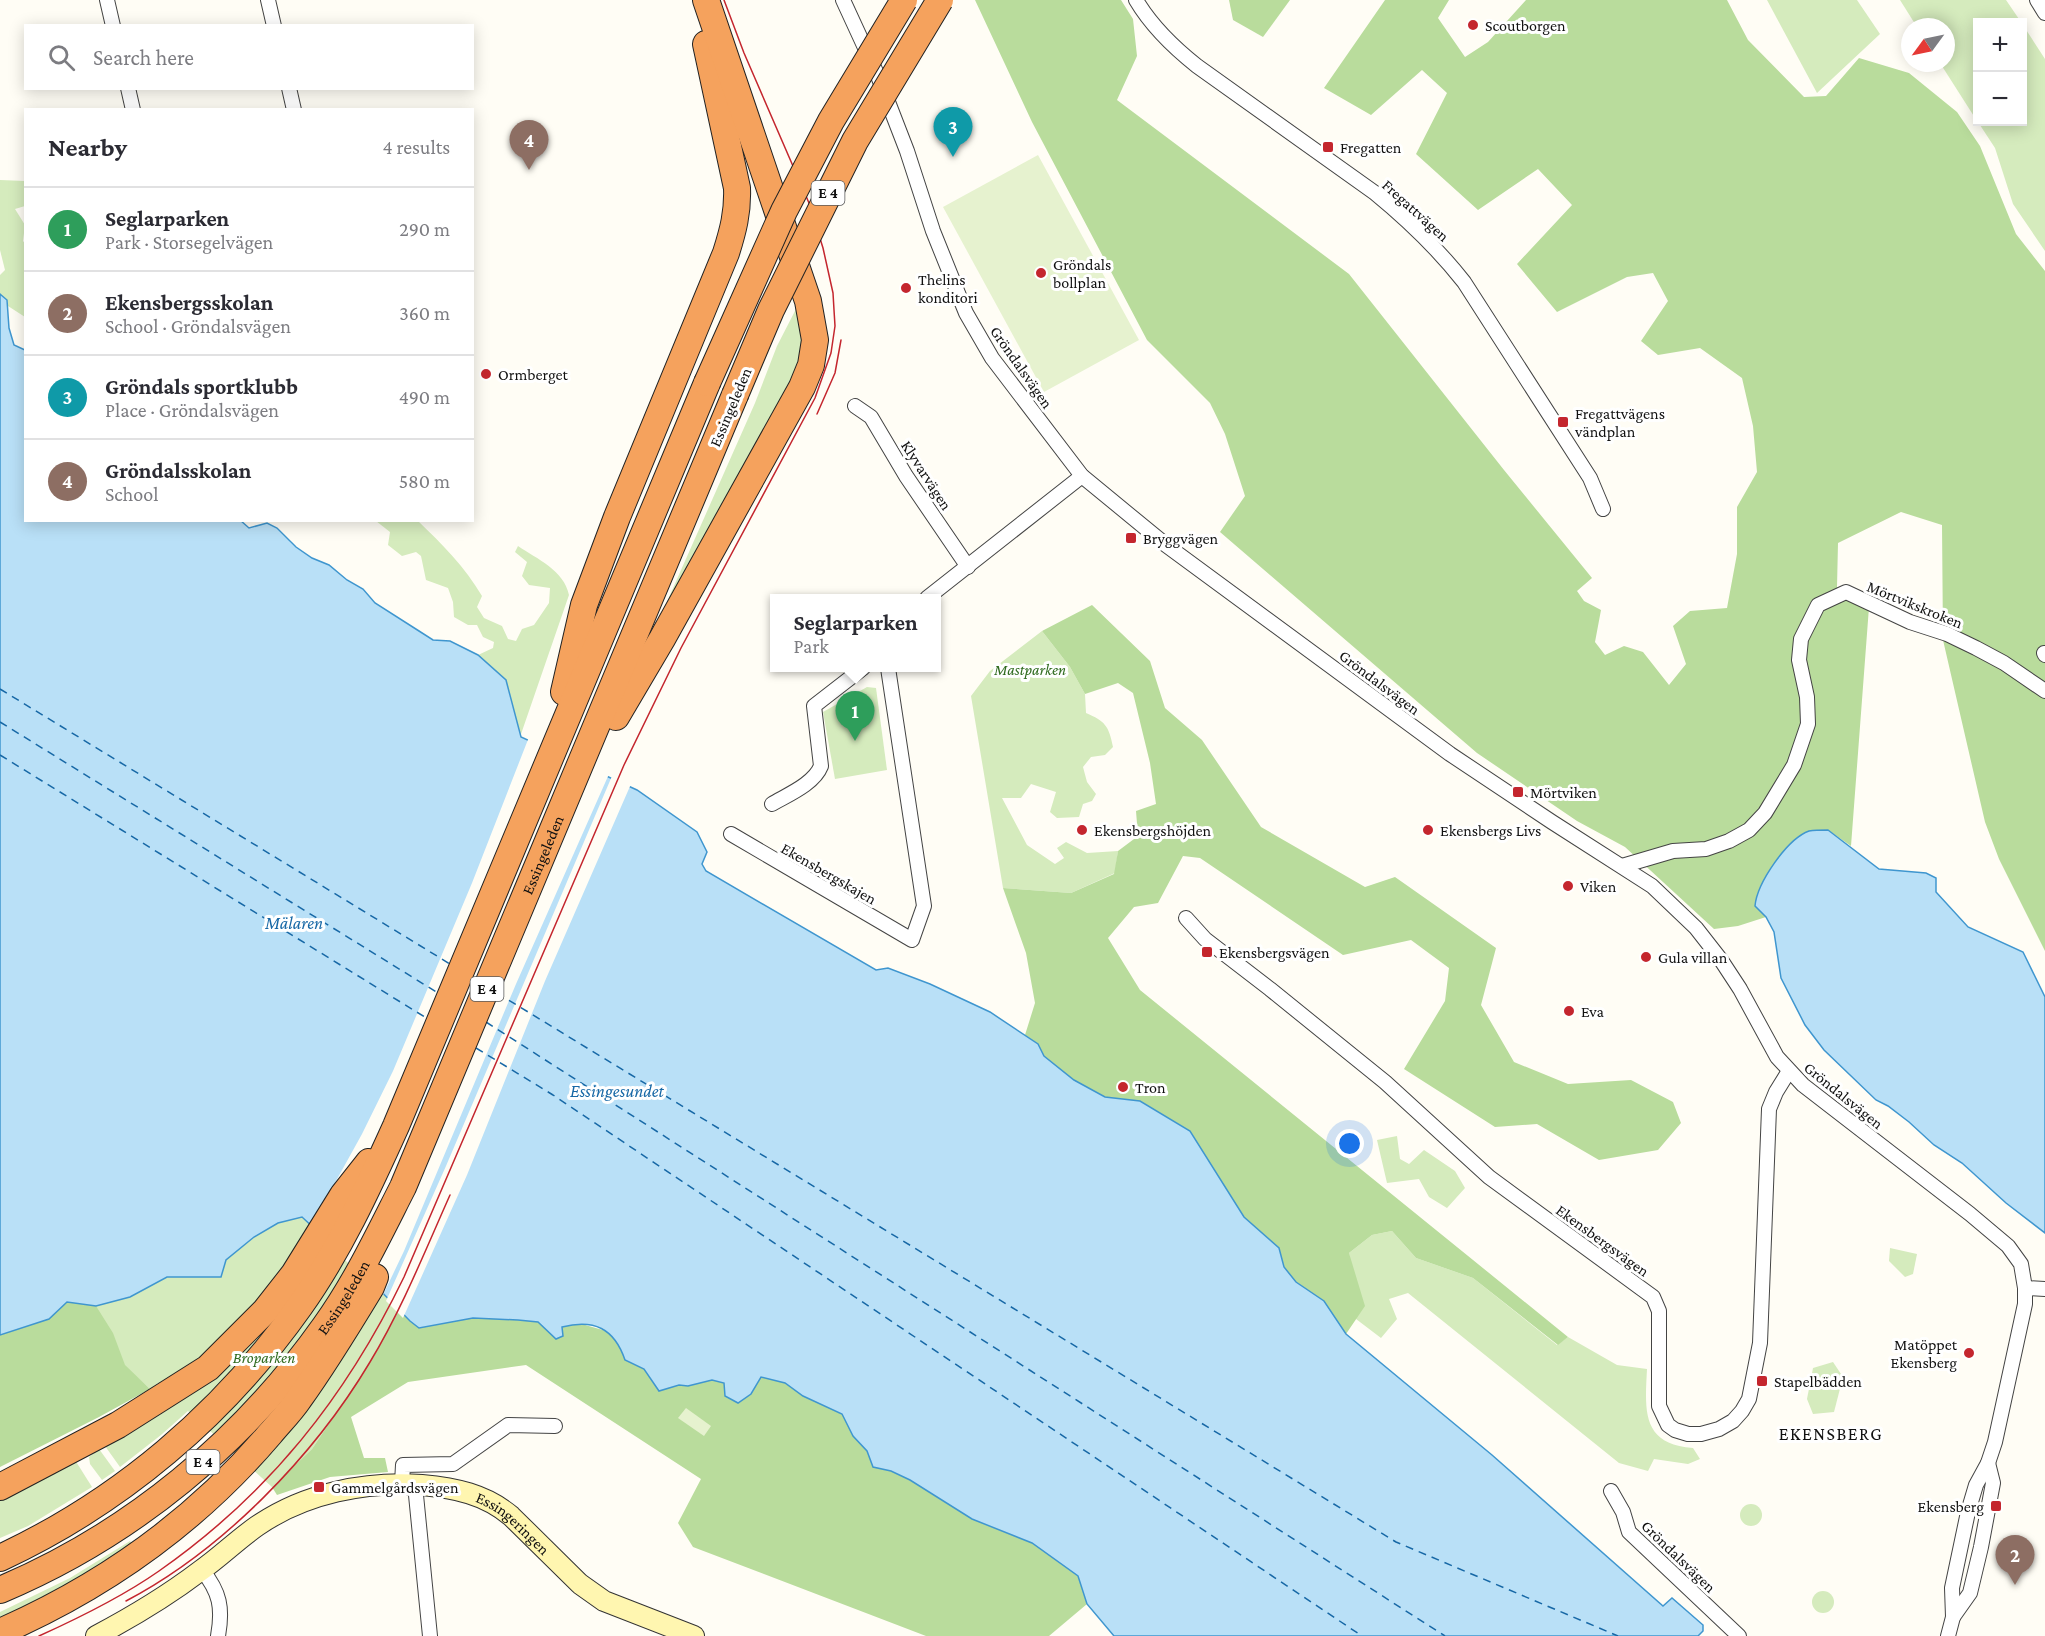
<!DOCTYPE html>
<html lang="en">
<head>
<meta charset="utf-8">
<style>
	body { margin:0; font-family:"Crimson Pro",serif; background:#f7f7f7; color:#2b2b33 }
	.controls { position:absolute; right:18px; top:18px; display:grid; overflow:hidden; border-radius:0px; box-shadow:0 3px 15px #0003 }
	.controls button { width:54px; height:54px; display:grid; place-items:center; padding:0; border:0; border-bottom:2px solid #e1e1e2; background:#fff; color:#2b2b33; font:30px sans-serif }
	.compass { position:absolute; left:1901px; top:18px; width:54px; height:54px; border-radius:50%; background:#fff; box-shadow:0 3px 15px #0003; rotate:237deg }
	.you { position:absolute; left:1350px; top:1144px; width:21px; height:21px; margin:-15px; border:4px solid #fff; border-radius:50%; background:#1a73e8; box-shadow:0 0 0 9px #1a73e833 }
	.badge { display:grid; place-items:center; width:39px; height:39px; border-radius:50%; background:#1a73e8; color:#fff; font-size:20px; font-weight:700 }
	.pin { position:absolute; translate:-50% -50px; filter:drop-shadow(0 2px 3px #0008) }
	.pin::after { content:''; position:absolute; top:32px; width:21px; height:18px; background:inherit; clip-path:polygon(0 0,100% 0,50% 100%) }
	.popup { position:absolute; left:770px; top:594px; width:171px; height:78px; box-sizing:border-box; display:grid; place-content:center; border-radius:0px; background:#fff; filter:drop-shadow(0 2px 4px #0005); font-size:20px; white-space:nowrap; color:#7c7c81 }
	.popup b { font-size:22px; color:#2b2b33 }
	.popup::after { content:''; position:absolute; left:50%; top:100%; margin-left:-12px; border:12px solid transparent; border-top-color:#fff }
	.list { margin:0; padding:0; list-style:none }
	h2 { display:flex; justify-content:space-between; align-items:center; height:78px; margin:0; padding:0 24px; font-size:26px }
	h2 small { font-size:20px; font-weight:400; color:#7c7c81 }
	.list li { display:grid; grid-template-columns:39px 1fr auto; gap:18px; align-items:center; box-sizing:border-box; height:84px; padding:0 24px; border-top:2px solid #e1e1e2 }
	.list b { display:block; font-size:22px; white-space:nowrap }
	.list p { margin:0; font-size:20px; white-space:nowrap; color:#7c7c81 }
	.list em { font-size:20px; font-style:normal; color:#7c7c81 }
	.icon { flex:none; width:33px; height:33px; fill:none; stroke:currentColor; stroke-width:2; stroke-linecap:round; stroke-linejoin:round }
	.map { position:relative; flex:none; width:2045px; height:1636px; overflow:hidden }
	.search { position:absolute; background:#fff; box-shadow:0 3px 15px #0003; left:24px; top:24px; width:450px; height:66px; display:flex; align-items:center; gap:15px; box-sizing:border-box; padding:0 21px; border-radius:0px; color:#7c7c81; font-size:22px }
	.panel { position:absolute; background:#fff; box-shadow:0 3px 15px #0003; left:24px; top:108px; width:450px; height:414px; border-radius:0px }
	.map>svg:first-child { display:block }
	.green { fill:#d5ebbd }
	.forest { fill:#b9dc9c }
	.pitch { fill:#e6f2cf }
	.water { fill:#b9e0f7; stroke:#3f96cf; stroke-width:1.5 }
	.pier { fill:#fffdf5 }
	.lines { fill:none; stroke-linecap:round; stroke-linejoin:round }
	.ferry { stroke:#1768a6; stroke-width:1.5; stroke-dasharray:8 6; stroke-linecap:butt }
	.street-casing { stroke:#444; stroke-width:16 }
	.secondary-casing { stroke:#333; stroke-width:22 }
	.highway-casing { stroke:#222; stroke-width:28 }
	.street { stroke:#fff; stroke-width:14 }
	.secondary { stroke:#fff6b0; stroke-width:20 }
	.highway { stroke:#f5a25d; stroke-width:26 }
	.tram { stroke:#c4262e; stroke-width:1.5 }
	.highway-bridge-casing { stroke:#222; stroke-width:28; stroke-linecap:butt }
	.highway-bridge { stroke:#f5a25d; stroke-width:26 }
	.poi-dot { fill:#c4262e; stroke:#fff; stroke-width:2 }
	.labels { text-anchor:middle; stroke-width:6; stroke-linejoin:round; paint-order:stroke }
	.shield { fill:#fff; stroke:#585858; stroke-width:1.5 }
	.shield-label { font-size:15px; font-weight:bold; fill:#111 }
	.poi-label { font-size:16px; fill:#111; stroke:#fff; text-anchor:start }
	.street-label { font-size:16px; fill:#111; stroke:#fff }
	.park-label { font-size:16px; font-style:italic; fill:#2f6b1f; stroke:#fff }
	.water-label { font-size:18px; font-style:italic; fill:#1768a6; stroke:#fff }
	.neighbourhood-label { font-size:18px; letter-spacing:1.5px; fill:#111; stroke:#fff }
</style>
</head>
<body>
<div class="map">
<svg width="2045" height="1636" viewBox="0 0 2045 1636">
	<rect width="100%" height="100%" fill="#fffdf5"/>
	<!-- green -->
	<g class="green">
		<polygon points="1767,0 1857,0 1880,34 1817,93"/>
		<polygon points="1900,0 2006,0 2021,22 1978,22 1977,121 1940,63 1946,63 1946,27 1917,27"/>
		<polygon points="2023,25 2045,59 2045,251 2013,204 1995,148 1978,122 2022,122"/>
		<polygon points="0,180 25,181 25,206 15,209 25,225 23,241 26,245 25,317 8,306 7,300 0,294 0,275 5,270 0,250"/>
		<polygon points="796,309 802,342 798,372 659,626 662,613 755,403 777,346"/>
		<path d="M376,521H418C442,544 465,567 482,596L477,607L484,618L502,626L508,639L516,641L522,629L534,625L549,603L550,588L529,585L522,576L527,562L515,552L518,546C537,559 564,570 569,595L520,737L506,680L478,655L493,648L494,642L483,637L477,625H468L454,617L453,602L448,588L426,580L421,556L416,552L402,556L388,545L390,532Z"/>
		<path d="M1042,631L1070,667L1085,694L1086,713C1105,721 1109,726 1113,747L1105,755L1091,757L1083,767L1087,782L1096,794L1092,801L1083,804L1079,817L1057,818L1050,812L1056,792L1031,784L1021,798H1002L1027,845L1055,864L1064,858L1057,848L1066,842L1087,853L1118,851L1115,873L1071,893L1003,888L971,696L990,671Z"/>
		<polygon points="867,687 876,688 887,770 835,779 823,712"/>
		<polygon points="1397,1136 1400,1159 1409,1164 1424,1150 1455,1171 1465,1188 1447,1208 1429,1197 1419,1179 1387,1183 1377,1140"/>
		<polygon points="302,1216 369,1279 399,1310 374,1356 312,1449 272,1487 188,1411 161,1435 120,1467 105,1446 179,1402 158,1383 150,1389 138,1378 0,1335 49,1319 67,1302 130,1297 167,1277 190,1276 226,1260 254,1237 278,1223"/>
		<path d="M1392,1231L1416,1258L1473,1278L1557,1345L1568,1337L1617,1365L1647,1369C1645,1410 1641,1444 1693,1448L1700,1459L1688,1464L1654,1459L1648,1471L1619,1463L1408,1293L1389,1299L1397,1319L1381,1338L1356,1319L1349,1253L1372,1235Z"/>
		<polygon points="1890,1248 1917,1254 1913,1274 1905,1277 1889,1261"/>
		<polygon points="1833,1362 1843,1377 1834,1412 1813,1414 1807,1399 1813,1368"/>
		<polygon points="99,1449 115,1471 102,1480 90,1464 89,1457"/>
		<polygon points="75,1460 92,1487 28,1526 0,1538 0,1497"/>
		<circle cx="1751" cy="1515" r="11"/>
		<polygon points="130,1541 134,1548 0,1624 0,1612 70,1578"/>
		<circle cx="1823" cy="1602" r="11"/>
	</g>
	<!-- forest -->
	<g class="forest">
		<polygon points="975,0 1121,0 1133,19 1137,56 1117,100 1349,274 1504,470 1592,578 1577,591 1584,601 1601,610 1595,642 1605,655 1624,646 1643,652 1669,685 1686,664 1673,626 1690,611 1727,608 1737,554 1737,507 1757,472 1753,426 1742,378 1700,348 1658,355 1641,341 1668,301 1653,273 1627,277 1557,312 1517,264 1572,205 1538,169 1478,210 1416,154 1447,93 1422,70 1371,115 1324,88 1385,0 1449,0 1438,18 1465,57 1488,42 1526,0 1727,0 1748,40 1804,97 1826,96 1859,58 1909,73 1957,112 1980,146 2016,234 2045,271 2045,951 1999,859 1985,822 1943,640 1942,525 1901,512 1838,543 1837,587 1869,607 1851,846 1828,830 1789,845 1763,882 1755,906 1766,917 1738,926 1714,929 1625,847 1577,821 1477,753 1220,532 1245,496 1225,434 1210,403 1147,340 1032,122"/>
		<polygon points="1229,0 1290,0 1263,37 1233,20"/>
		<polygon points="1092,605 1150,661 1165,708 1202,740 1261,827 1365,887 1395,877 1496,948 1481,1005 1514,1062 1568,1084 1631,1080 1673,1102 1681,1123 1658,1150 1599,1160 1537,1124 1495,1127 1404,1069 1445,1001 1449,968 1411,940 1343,955 1200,858 1183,856 1158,903 1134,907 1108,938 1140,990 1568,1337 1558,1345 1473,1278 1416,1258 1392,1231 1372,1235 1349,1253 1365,1306 1346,1334 1324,1301 1296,1282 1284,1267 1279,1248 1244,1217 1190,1131 1140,1101 1105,1097 1074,1080 1044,1056 1038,1044 1025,1035 1035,1003 1026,953 1003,888 1071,893 1114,874 1118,851 1138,836 1136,811 1156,804 1150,763 1133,693 1118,683 1085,694 1070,667 1042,631"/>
		<polygon points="67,1302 96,1306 113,1333 125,1365 150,1389 99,1417 0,1467 0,1335 49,1319"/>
		<polygon points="399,1310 419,1328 473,1318 538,1321 561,1327 578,1323 610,1332 620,1345 625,1360 644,1369 659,1391 679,1385 688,1386 712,1380 724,1383 751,1394 761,1377 785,1383 803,1396 842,1414 853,1436 867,1451 874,1467 891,1471 910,1480 972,1519 1032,1543 1078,1576 1087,1604 1049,1636 926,1636 693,1547 678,1523 701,1479 526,1365 408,1382 351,1417 364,1458 385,1458 388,1472 330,1477 277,1495 272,1487 312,1449 374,1356"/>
	</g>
	<!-- pitch -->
	<g class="pitch">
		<polygon points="1038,155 1139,340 1044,392 943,207"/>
		<polygon points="686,1408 711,1426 704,1436 678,1418"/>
	</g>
	<!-- water -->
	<g class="water">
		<path d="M0,294L7,300L9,328L14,345L25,350L26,520H240L249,528L267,523L277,528L296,547L312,558L329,565L347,580L363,589L375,603L419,631L433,640L450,641L478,655L506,680L521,737L637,790L697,832L707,852L702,864L706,871L876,970L888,968L930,984L990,1012L1038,1044L1044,1056L1074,1080L1105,1097L1140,1101L1190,1131L1244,1217L1279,1248L1284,1267L1296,1282L1324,1301L1346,1334L1492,1455L1663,1606L1672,1598L1703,1625V1631L1698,1636H1114L1087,1604L1078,1576L1032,1543L972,1519L910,1480L891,1471L873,1467L867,1451L853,1436L842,1414L803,1396L785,1383L761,1377L751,1394L738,1403L725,1396L724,1383L712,1380L688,1386L679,1385L659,1391L644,1369L625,1360C614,1328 594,1319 562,1327L563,1336L556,1339L538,1322L518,1320L473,1318L419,1328L410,1321L369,1279L302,1217L278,1223L254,1237L226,1260L221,1277H167L130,1297L96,1306L67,1302L49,1319L0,1335Z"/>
		<path d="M1828,830L1879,869L1926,873L1936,878V892L1968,927L2023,952L2045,997V1233L2006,1203L1962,1163L1934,1145L1909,1122L1888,1106L1876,1100L1824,1050L1805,1025L1781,978L1774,932L1766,917L1755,906C1757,883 1787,839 1809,831C1815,830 1823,830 1828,830Z"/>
	</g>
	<!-- pier -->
	<g class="pier">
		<polygon points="529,737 609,774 516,984 404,1251 383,1295 310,1228 362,1134 393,1071 472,883"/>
		<polygon points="612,776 631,784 545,981 467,1175 403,1318 386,1301 446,1166"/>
	</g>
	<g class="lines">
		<!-- ferry -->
		<g class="ferry">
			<polyline points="0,689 450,964"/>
			<polyline points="0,722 438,993"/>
			<polyline points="0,755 428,1019"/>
			<polyline points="497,993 1396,1542 1618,1636"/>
			<polyline points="486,1022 1445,1636"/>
			<polyline points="476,1048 553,1095 1362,1636"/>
		</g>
		<!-- street casing -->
		<g class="street-casing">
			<g id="street">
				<polyline points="107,0 113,26"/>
				<polyline points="268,0 274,26"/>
				<polyline points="843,0 878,76 907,151 933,231 966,313 992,358 1082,476 1166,545 1450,754 1552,822 1652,886 1696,928 1721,960 1740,989 1777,1057 1803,1085 1970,1214 2008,1246 2021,1264 2025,1288 2025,1304 1995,1442 1988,1463 1976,1485 1968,1512 1952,1588 1953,1617 1948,1636"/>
				<path d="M1136,0C1152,27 1173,47 1197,66L1375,193C1408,220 1438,249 1464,282L1590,478L1603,509"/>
				<polyline points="2037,0 2045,13"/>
				<polyline points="128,88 133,110"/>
				<polyline points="289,88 294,110"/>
				<polyline points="855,406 871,417 906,476 968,567"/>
				<polyline points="927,598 1082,476"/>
				<polyline points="2044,653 2045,655"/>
				<path d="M772,804C787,795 814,784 821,766L814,706L863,668"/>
				<polyline points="731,834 912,940 924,906 888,668"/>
				<polyline points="1622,866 1673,851 1706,849 1729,841 1749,830 1765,813 1794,765 1808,724 1807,697 1799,660 1801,639 1818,605 1846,592 1910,622 1947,634 1976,648 2004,663 2045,691"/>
				<polyline points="1186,918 1205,939 1270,989 1385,1082 1489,1177 1653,1297 1659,1311 1659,1406 1668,1425 1675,1430 1688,1434 1701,1434 1719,1429 1733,1421 1742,1411 1749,1399 1760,1343 1769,1109 1776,1092 1789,1071"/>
				<polyline points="2025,1288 2045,1289"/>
				<polyline points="402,1483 403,1465 453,1464 508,1425 555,1426"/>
				<polyline points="415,1485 430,1636"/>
				<polyline points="1611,1491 1623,1512 1629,1532 1739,1636"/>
				<path d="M202,1570C220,1592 223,1608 218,1636"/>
				<polyline points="1953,1617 1970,1593 1981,1547 1993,1483 1988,1463"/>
			</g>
		</g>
		<!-- secondary casing -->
		<g class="secondary-casing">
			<g id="secondary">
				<path id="s1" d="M96,1636C132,1617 167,1596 200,1571C220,1557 237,1540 257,1526C305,1493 366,1481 422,1485C455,1488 485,1494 511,1516L580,1584L604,1601L694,1636"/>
			</g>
		</g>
		<!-- highway casing -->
		<g class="highway-casing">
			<g id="highway">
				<path d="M564,692L584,605L617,517L726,253C733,231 738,212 737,188L706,44"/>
				<polyline points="616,717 662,639 802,387 811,365 815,340 808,301 706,0"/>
				<polyline points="0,1487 118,1425 208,1368 265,1311 294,1274 343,1195 369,1162"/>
				<path d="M0,1558C120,1502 223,1415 300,1306C339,1251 368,1188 396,1126L707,383"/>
				<path id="s2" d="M0,1590C131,1535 243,1442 325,1326C356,1283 379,1234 403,1187L735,395"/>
				<path d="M0,1632C105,1586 196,1521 270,1434C280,1422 291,1411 299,1399C325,1363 348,1325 371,1287L375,1277"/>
			</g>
		</g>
		<!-- street -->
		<use href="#street" class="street"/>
		<!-- secondary -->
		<use href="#secondary" class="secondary"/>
		<!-- highway -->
		<use href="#highway" class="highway"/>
		<!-- tram -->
		<g class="tram">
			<polyline points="817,414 835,373 841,340"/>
			<path d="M126,1601C223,1550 314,1456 370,1362C402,1309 425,1251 450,1195"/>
			<path d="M39,1636C81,1617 122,1597 159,1571C269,1494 346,1397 404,1277L624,765L681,648L815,398L831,353L835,326L834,310L833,293L823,248L809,203L744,53L724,0"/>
		</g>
		<!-- highway-bridge casing -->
		<g class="highway-bridge-casing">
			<g id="highway-bridge">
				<polyline points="707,383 784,211 831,121 904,0"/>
				<polyline points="735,395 771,310 855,141 940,0"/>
			</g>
		</g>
		<!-- highway-bridge -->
		<use href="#highway-bridge" class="highway-bridge"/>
	</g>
	<!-- markers -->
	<g class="poi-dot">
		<circle cx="1473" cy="25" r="6"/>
		<rect x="1322" y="141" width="12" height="12" rx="3"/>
		<circle cx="1041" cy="273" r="6"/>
		<circle cx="906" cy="288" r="6"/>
		<circle cx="486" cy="374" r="6"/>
		<rect x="1557" y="416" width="12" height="12" rx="3"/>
		<rect x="1125" y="532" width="12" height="12" rx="3"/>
		<rect x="1512" y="786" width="12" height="12" rx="3"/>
		<circle cx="1082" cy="830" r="6"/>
		<circle cx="1428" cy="830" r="6"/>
		<circle cx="1568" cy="886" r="6"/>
		<rect x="1201" y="946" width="12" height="12" rx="3"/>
		<circle cx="1646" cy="957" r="6"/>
		<circle cx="1569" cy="1011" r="6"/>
		<circle cx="1123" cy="1087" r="6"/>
		<circle cx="1969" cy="1353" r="6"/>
		<rect x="1756" y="1375" width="12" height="12" rx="3"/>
		<rect x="313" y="1481" width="12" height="12" rx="3"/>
		<rect x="1990" y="1500" width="12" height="12" rx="3"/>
	</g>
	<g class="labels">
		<!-- shield labels -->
		<g class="shield">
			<rect x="811.5" y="181" width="33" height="24" rx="4.5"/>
			<rect x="470.5" y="977" width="33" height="24" rx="4.5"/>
			<rect x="186.5" y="1450" width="33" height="24" rx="4.5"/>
		</g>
		<g class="shield-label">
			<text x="828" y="198">E 4</text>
			<text x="487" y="994">E 4</text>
			<text x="203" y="1467">E 4</text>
		</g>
		<!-- poi labels -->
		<g class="poi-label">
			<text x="1485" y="31">Scoutborgen</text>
			<text x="1340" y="153">Fregatten</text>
			<text x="1053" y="270">Gröndals<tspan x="1053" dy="18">bollplan</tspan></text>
			<text x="918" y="285">Thelins<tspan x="918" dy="18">konditori</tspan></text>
			<text x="498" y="380">Ormberget</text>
			<text x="1575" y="419">Fregattvägens<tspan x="1575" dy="18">vändplan</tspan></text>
			<text x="1143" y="544">Bryggvägen</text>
			<text x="1530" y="798">Mörtviken</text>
			<text x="1094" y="836">Ekensbergshöjden</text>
			<text x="1440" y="836">Ekensbergs Livs</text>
			<text x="1580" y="892">Viken</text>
			<text x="1219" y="958">Ekensbergsvägen</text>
			<text x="1658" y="963">Gula villan</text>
			<text x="1581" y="1017">Eva</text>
			<text x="1135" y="1093">Tron</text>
			<text x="1957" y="1350" text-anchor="end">Matöppet<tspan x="1957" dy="18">Ekensberg</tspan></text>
			<text x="1774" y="1387">Stapelbädden</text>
			<text x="331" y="1493">Gammelgårdsvägen</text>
			<text x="1984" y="1512" text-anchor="end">Ekensberg</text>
		</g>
		<!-- street labels -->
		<g class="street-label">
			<text transform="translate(1416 210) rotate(42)" y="6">Fregattvägen</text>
			<text transform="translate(1022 367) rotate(55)" y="6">Gröndalsvägen</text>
			<text transform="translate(730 407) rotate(-67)" y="6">Essingeleden</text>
			<text transform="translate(927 475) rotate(57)" y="6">Klyvarvägen</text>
			<text transform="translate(1915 604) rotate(22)" y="6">Mörtvikskroken</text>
			<text transform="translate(1380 682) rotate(37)" y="6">Gröndalsvägen</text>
			<text dy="6" stroke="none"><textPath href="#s2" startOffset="944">Essingeleden</textPath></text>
			<text transform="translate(829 873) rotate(30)" y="6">Ekensbergskajen</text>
			<text transform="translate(1844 1095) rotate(39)" y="6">Gröndalsvägen</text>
			<text transform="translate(1603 1240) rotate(36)" y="6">Ekensbergsvägen</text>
			<text dy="6" stroke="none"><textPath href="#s2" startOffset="458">Essingeleden</textPath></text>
			<text dy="6" stroke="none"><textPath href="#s1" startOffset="470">Essingeringen</textPath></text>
			<text transform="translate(1679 1556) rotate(44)" y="6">Gröndalsvägen</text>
		</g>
		<!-- park labels -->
		<g class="park-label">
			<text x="1030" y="675">Mastparken</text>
			<text x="264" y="1363">Broparken</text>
		</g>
		<!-- water labels -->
		<g class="water-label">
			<text x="294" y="929">Mälaren</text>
			<text x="617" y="1097">Essingesundet</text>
		</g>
		<!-- neighbourhood labels -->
		<g class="neighbourhood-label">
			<text x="1831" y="1440">EKENSBERG</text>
		</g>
	</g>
</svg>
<div class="controls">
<button>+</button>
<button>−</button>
</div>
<svg class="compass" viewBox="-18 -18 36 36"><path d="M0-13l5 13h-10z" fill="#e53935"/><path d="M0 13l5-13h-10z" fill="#7c7c81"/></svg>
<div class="you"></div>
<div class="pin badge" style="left:855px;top:741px;background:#2e9e5b">1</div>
<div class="popup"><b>Seglarparken</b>Park</div>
<div class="pin badge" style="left:2015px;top:1585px;background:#8d6e63">2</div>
<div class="pin badge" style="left:953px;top:157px;background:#0f9aa8">3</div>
<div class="pin badge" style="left:529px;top:170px;background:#8d6e63">4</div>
<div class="search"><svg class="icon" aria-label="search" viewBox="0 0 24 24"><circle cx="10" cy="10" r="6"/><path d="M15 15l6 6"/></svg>Search here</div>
<section class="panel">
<h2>Nearby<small>4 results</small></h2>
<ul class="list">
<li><span class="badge" style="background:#2e9e5b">1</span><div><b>Seglarparken</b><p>Park · Storsegelvägen</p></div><em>290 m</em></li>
<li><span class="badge" style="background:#8d6e63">2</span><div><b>Ekensbergsskolan</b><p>School · Gröndalsvägen</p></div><em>360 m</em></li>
<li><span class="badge" style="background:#0f9aa8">3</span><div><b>Gröndals sportklubb</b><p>Place · Gröndalsvägen</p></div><em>490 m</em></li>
<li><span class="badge" style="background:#8d6e63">4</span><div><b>Gröndalsskolan</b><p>School</p></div><em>580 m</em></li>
</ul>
</section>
</div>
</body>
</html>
